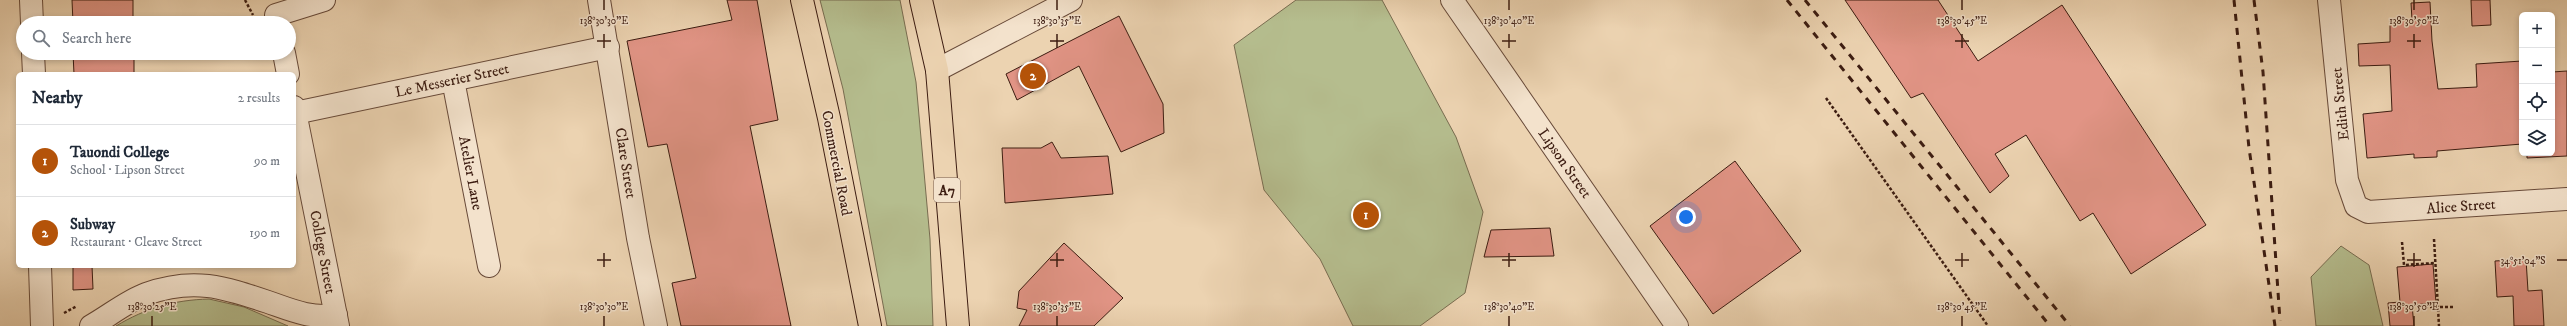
<!DOCTYPE html>
<html lang="en">
<head>
<meta charset="utf-8">
<style>
	body { margin:0; font-family:"IM FELL DW Pica",serif; background:#f2f2f3; color:#1f2937 }
	.controls { position:absolute; right:12px; top:12px; display:grid; overflow:hidden; border-radius:6px; box-shadow:0 2px 6px #0003 }
	.controls button { width:36px; height:36px; display:grid; place-items:center; padding:0; border:0; border-bottom:1px solid #e0e1e3; background:#fff; color:#1f2937; font:20px sans-serif }
	.you { position:absolute; left:1686px; top:217px; width:14px; height:14px; margin:-10px; border:3px solid #fff; border-radius:50%; background:#1a73e8; box-shadow:0 0 0 6px #1a73e833 }
	.badge { display:grid; place-items:center; width:26px; height:26px; border-radius:50%; background:#b45309; color:#fff; font-size:13px; font-weight:700 }
	.pin { position:absolute; translate:-50% -50%; border:2px solid #fff; box-shadow:0 1px 4px #0006 }
	.list { margin:0; padding:0; list-style:none }
	h2 { display:flex; justify-content:space-between; align-items:center; height:52px; margin:0; padding:0 16px; font-size:17px }
	h2 small { font-size:13px; font-weight:400; color:#747a83 }
	.list li { display:grid; grid-template-columns:26px 1fr auto; gap:12px; align-items:center; box-sizing:border-box; height:72px; padding:0 16px; border-top:1px solid #e0e1e3 }
	.list b { display:block; font-size:15px; white-space:nowrap }
	.list p { margin:0; font-size:13px; white-space:nowrap; color:#747a83 }
	.list em { font-size:13px; font-style:normal; color:#747a83 }
	.icon { flex:none; width:22px; height:22px; fill:none; stroke:currentColor; stroke-width:2; stroke-linecap:round; stroke-linejoin:round }
	.map { position:relative; flex:none; width:2567px; height:326px; overflow:hidden }
	.search { position:absolute; background:#fff; box-shadow:0 2px 6px #0003; left:16px; top:16px; width:280px; height:44px; display:flex; align-items:center; gap:10px; box-sizing:border-box; padding:0 14px; border-radius:22px; color:#747a83; font-size:15px }
	.panel { position:absolute; background:#fff; box-shadow:0 2px 6px #0003; left:16px; top:72px; width:280px; height:196px; border-radius:6px }
	.map>svg:first-child { display:block }
	.green { fill:#b5bd8e; stroke:#786c50 }
	.building { fill:#e19485; stroke:#3c1c11 }
	.lines { fill:none; stroke-linecap:round; stroke-linejoin:round }
	.minor-casing { stroke:#684a39; stroke-width:24 }
	.primary-casing { stroke:#3c1c11; stroke-width:24 }
	.path { stroke:#3c1c11; stroke-width:2.5; stroke-dasharray:3 2; stroke-linecap:butt }
	.minor { stroke:#f3e2cc; stroke-width:22 }
	.primary { stroke:#ecd3b1; stroke-width:22 }
	.rail { stroke:#3c1c11; stroke-width:3; stroke-dasharray:7 7; stroke-linecap:butt }
	.ticks { fill:none; stroke:#3c1c11; stroke-width:1.5 }
	.labels { text-anchor:middle; stroke-width:3; stroke-linejoin:round; paint-order:stroke }
	.shield { fill:#f3e2cc; stroke:#735749; stroke-width:1 }
	.shield-label { font-size:14px; font-weight:bold; fill:#3c1c11 }
	.street-label { font-size:15px; fill:#3c1c11; stroke:#f3e2cc }
	.ticks-label { font-size:10px; text-anchor:middle; fill:#3c1c11; stroke:#f3e2cc; stroke-width:3; stroke-linejoin:round; paint-order:stroke }
</style>
</head>
<body>
<div class="map">
<svg width="2567" height="326" viewBox="0 0 2567 326">
	<rect width="100%" height="100%" fill="#ecd3b1"/>
	<filter id="stains"><feTurbulence type="fractalNoise" baseFrequency=".005" numOctaves="4"/><feColorMatrix values="0 0 0 0 .2 0 0 0 0 .09 0 0 0 0 .02 0 0 0 .5 -.17"/></filter>
	<radialGradient id="worn" r=".72"><stop offset=".6" stop-color="#630" stop-opacity="0"/><stop offset="1" stop-color="#630" stop-opacity=".3"/></radialGradient>
	<!-- green -->
	<g class="green">
		<polygon points="820,0 900,0 916,82 930,239 933,326 887,326 843,89"/>
		<polygon points="1296,0 1382,0 1456,137 1483,212 1465,293 1420,326 1353,326 1320,259 1264,190 1234,45"/>
		<polygon points="2341,246 2369,265 2383,326 2316,326 2311,277"/>
		<path d="M209,299L244,307L288,326H116C146,308 174,300 209,299Z"/>
	</g>
	<!-- building -->
	<g class="building">
		<polygon points="72,0 133,0 133,23 73,23"/>
		<polygon points="727,0 757,0 778,120 750,126 791,326 681,326 672,283 696,278 667,144 648,147 627,41 732,20"/>
		<polygon points="1845,0 1938,0 1978,61 2062,5 2206,225 2131,274 2093,213 2080,221 2026,135 1995,154 2009,176 1990,193 1923,93 1911,98"/>
		<polygon points="2471,0 2490,0 2491,25 2472,26"/>
		<polygon points="2430,2 2432,41 2438,89 2477,87 2476,64 2522,61 2522,144 2437,151 2437,157 2414,158 2414,154 2367,158 2363,114 2392,111 2390,65 2359,66 2358,44 2390,42 2390,20 2412,20 2411,3"/>
		<polygon points="1119,16 1163,104 1164,133 1121,152 1079,66 1017,100 1006,74"/>
		<polygon points="73,53 134,53 134,74 74,74"/>
		<polygon points="2567,71 2567,156 2527,158 2527,153 2552,153 2552,72"/>
		<polygon points="1052,142 1061,158 1108,156 1113,194 1005,203 1002,148 1041,148"/>
		<polygon points="1735,161 1801,251 1713,314 1650,226"/>
		<polygon points="1550,228 1554,256 1484,257 1491,230"/>
		<polygon points="1064,243 1123,298 1094,326 1019,326 1027,310 1017,308 1019,291"/>
		<polygon points="2526,259 2528,291 2542,290 2544,326 2514,326 2513,296 2497,297 2495,261"/>
		<polygon points="2433,264 2436,303 2412,305 2414,326 2390,326 2388,303 2400,302 2397,267"/>
		<polygon points="73,266 92,266 93,289 73,290"/>
	</g>
	<g class="lines">
		<!-- minor casing -->
		<g class="minor-casing">
			<g id="minor">
				<polyline points="31,0 32,23"/>
				<polyline points="599,0 638,238 656,326"/>
				<polyline points="1452,0 1677,326"/>
				<polyline points="2329,0 2347,180 2356,206 2368,212 2567,199"/>
				<polyline points="276,15 324,0"/>
				<polyline points="33,53 34,74"/>
				<polyline points="284,53 288,74"/>
				<polyline points="937,70 1071,0"/>
				<polyline points="453,80 489,266"/>
				<polyline points="294,107 338,326"/>
				<polyline points="295,113 608,47"/>
				<polyline points="40,266 42,326"/>
				<path d="M91,326C109,316 127,301 146,294C193,277 224,287 268,302C291,310 311,319 336,315"/>
			</g>
		</g>
		<!-- primary casing -->
		<g class="primary-casing">
			<g id="primary">
				<polyline points="802,0 829,118 870,326"/>
				<polyline points="921,0 937,70 958,326"/>
			</g>
		</g>
		<!-- path -->
		<g class="path">
			<polyline points="245,0 253,15"/>
			<polyline points="1826,98 1988,326"/>
			<polyline points="2434,239 2439,326"/>
			<polyline points="2402,242 2404,265 2435,263"/>
			<polyline points="2425,307 2455,307"/>
			<polyline points="64,313 77,306"/>
		</g>
		<!-- minor -->
		<use href="#minor" class="minor"/>
		<!-- primary -->
		<use href="#primary" class="primary"/>
		<!-- rail -->
		<g class="rail">
			<polyline points="1787,0 2050,326"/>
			<polyline points="1805,0 2070,326"/>
			<polyline points="2234,0 2249,148 2275,326"/>
			<polyline points="2254,0 2263,72 2280,321"/>
		</g>
	</g>
	<!-- ticks -->
	<path class="ticks" d="M604,0V10M1057,0V10M1509,0V10M1962,0V10M2414,0V10M604,34V48M1057,34V48M1509,34V48M1962,34V48M2414,34V48M597,41H611M1050,41H1064M1502,41H1516M1955,41H1969M2407,41H2421M604,253V267M1057,253V267M1509,253V267M1962,253V267M2414,253V267M597,260H611M1050,260H1064M1502,260H1516M1955,260H1969M2407,260H2421M2557,260H2567M152,316V326M604,316V326M1057,316V326M1509,316V326M1962,316V326M2414,316V326"/>
	<g class="labels">
		<!-- shield labels -->
		<rect class="shield" x="934" y="178" width="26" height="24" rx="3"/>
		<g class="shield-label">
			<text x="947" y="195">A7</text>
		</g>
		<!-- street labels -->
		<g class="street-label">
			<text transform="translate(452 80) rotate(-12)" y="5">Le Messerier Street</text>
			<text transform="translate(2340 104) rotate(-96)" y="5">Edith Street</text>
			<text transform="translate(626 163) rotate(81)" y="5">Clare Street</text>
			<text transform="translate(837 163) rotate(79)" y="5">Commercial Road</text>
			<text transform="translate(1565 163) rotate(55)" y="5">Lipson Street</text>
			<text transform="translate(471 173) rotate(79)" y="5">Atelier Lane</text>
			<text transform="translate(2461 206) rotate(-4)" y="5">Alice Street</text>
			<text transform="translate(323 252) rotate(79)" y="5">College Street</text>
		</g>
	</g>
	<g class="ticks-label">
		<text x="604" y="24">138°30'30"E</text>
		<text x="1057" y="24">138°30'35"E</text>
		<text x="1509" y="24">138°30'40"E</text>
		<text x="1962" y="24">138°30'45"E</text>
		<text x="2414" y="24">138°30'50"E</text>
		<text x="2523" y="264">34°51'04"S</text>
		<text x="152" y="310">138°30'25"E</text>
		<text x="604" y="310">138°30'30"E</text>
		<text x="1057" y="310">138°30'35"E</text>
		<text x="1509" y="310">138°30'40"E</text>
		<text x="1962" y="310">138°30'45"E</text>
		<text x="2414" y="310">138°30'50"E</text>
	</g>
	<rect width="100%" height="100%" filter="url(#stains)"/>
	<rect width="100%" height="100%" fill="url(#worn)"/>
</svg>
<div class="controls">
<button>+</button>
<button>−</button>
<button><svg class="icon" aria-label="locate" viewBox="0 0 24 24"><circle cx="12" cy="12" r="6"/><path d="M12 2v4M12 18v4M2 12h4M18 12h4"/></svg></button>
<button><svg class="icon" aria-label="layers" viewBox="0 0 24 24"><path d="M12 4l9 5-9 5-9-5zM3 14l9 5 9-5"/></svg></button>
</div>
<div class="you"></div>
<div class="pin badge" style="left:1366px;top:215px">1</div>
<div class="pin badge" style="left:1033px;top:76px">2</div>
<div class="search"><svg class="icon" aria-label="search" viewBox="0 0 24 24"><circle cx="10" cy="10" r="6"/><path d="M15 15l6 6"/></svg>Search here</div>
<section class="panel">
<h2>Nearby<small>2 results</small></h2>
<ul class="list">
<li><span class="badge">1</span><div><b>Tauondi College</b><p>School · Lipson Street</p></div><em>90 m</em></li>
<li><span class="badge">2</span><div><b>Subway</b><p>Restaurant · Cleave Street</p></div><em>190 m</em></li>
</ul>
</section>
</div>
</body>
</html>
